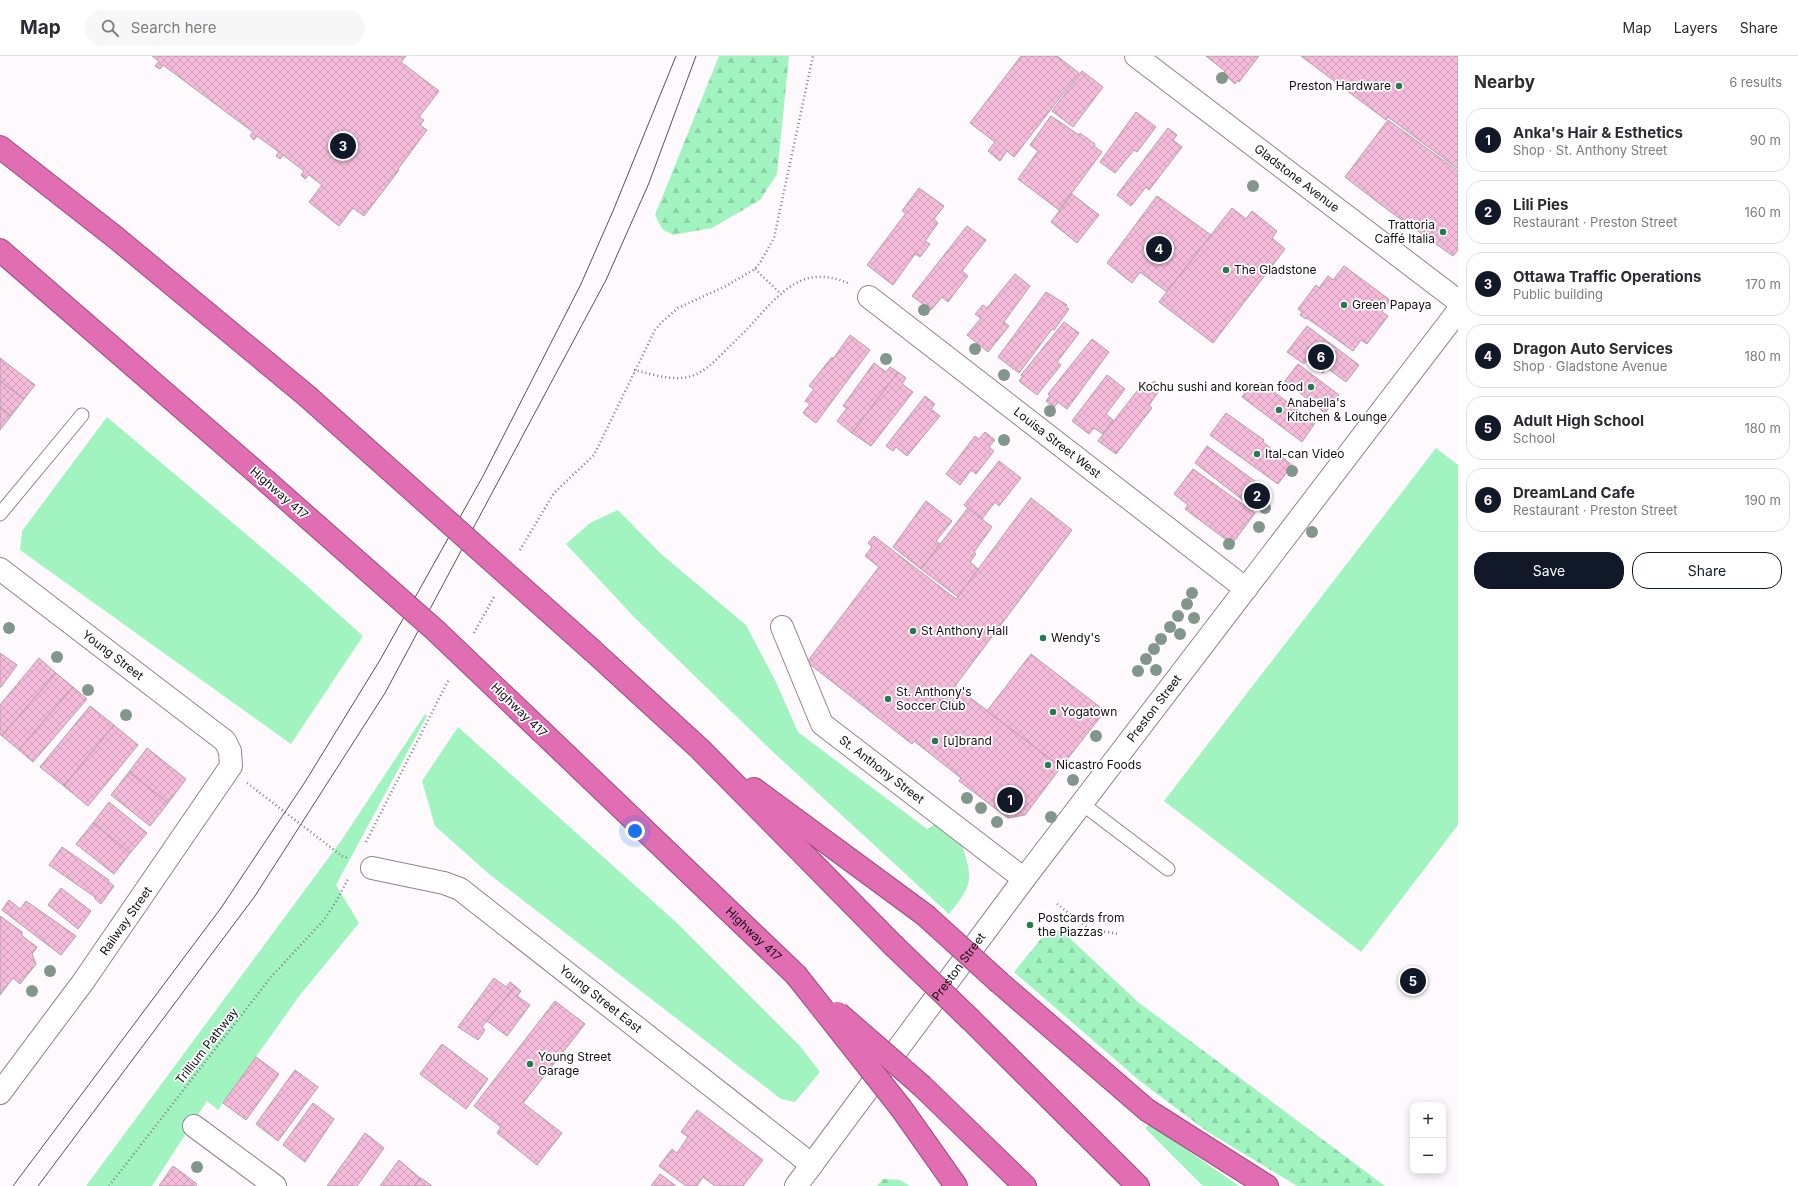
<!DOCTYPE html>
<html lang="en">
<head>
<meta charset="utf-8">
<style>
	body { margin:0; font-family:Inter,sans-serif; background:#f7f7f7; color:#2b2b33 }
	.controls { position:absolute; right:12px; bottom:12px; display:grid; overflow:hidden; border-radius:8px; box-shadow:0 2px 10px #0003 }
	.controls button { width:36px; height:36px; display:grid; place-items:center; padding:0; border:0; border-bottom:1px solid #e1e1e2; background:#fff; color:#2b2b33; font:20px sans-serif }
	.you { position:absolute; left:635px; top:775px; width:14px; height:14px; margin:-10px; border:3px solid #fff; border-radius:50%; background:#1a73e8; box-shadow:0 0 0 6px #1a73e833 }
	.badge { display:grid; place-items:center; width:26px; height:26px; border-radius:50%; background:#111827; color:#fff; font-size:13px; font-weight:700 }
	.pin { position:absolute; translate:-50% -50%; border:2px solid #fff; box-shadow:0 1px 4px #0006 }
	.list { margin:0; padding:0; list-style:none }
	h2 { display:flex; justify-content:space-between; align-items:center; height:52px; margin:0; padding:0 16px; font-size:17px }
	h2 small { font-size:13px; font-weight:400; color:#7c7c81 }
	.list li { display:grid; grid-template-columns:26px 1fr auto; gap:12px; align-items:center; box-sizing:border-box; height:64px; margin:0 8px 8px; padding:0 8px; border:1px solid #e1e1e2; border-radius:16px }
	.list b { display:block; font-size:15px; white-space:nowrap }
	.list p { margin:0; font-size:13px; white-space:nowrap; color:#7c7c81 }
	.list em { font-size:13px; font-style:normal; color:#7c7c81 }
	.actions { display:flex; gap:8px; padding:12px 16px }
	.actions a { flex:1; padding:9px 0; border:1px solid #111827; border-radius:16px; text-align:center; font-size:14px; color:#111827 }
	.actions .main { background:#111827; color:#fff }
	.icon { flex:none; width:22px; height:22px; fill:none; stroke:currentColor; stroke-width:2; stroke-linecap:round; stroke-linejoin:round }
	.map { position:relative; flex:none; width:1458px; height:1130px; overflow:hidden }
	header { display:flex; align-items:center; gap:24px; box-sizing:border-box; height:56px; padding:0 20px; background:#fff; border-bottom:1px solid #e1e1e2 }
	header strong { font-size:19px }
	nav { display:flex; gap:22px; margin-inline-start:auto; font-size:14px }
	.search { width:280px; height:36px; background:#f7f7f7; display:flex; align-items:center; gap:10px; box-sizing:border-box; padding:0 14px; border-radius:22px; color:#7c7c81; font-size:15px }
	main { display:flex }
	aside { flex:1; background:#fff }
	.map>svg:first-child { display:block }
	.green { fill:#a1f4c0 }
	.forest { fill:url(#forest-firs) }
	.building { fill:url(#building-cross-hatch); stroke:#b59da9 }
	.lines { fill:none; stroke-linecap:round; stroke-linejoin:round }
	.service-casing { stroke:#97808c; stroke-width:15 }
	.minor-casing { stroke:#97808c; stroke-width:24 }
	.tertiary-casing { stroke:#97808c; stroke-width:24 }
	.secondary-casing { stroke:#97808c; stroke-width:24 }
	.motorway-casing { stroke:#9a4c7b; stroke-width:24 }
	.path { stroke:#827c80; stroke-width:2.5; stroke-dasharray:1 3; stroke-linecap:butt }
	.service { stroke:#fff; stroke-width:13 }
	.minor { stroke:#fff; stroke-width:22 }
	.tertiary { stroke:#fff; stroke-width:22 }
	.secondary { stroke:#fff; stroke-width:22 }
	.motorway { stroke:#e16eb3; stroke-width:22 }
	.tram { stroke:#575054; stroke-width:1 }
	.motorway-bridge-casing { stroke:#9a4c7b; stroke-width:24; stroke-linecap:butt }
	.path-bridge { stroke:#827c80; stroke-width:2.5; stroke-dasharray:1 3; stroke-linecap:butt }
	.motorway-bridge { stroke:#e16eb3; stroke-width:22 }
	.tree { fill:#82978b }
	.poi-dot { fill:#257a4e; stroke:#fff; stroke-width:1.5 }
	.labels { text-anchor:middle; stroke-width:3.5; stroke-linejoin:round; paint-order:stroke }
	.poi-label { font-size:12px; fill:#150d12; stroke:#fff; text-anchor:start }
	.street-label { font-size:12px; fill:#150d12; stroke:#fff }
</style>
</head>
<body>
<header>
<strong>Map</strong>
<div class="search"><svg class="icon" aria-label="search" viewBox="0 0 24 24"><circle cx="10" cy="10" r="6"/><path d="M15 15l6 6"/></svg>Search here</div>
<nav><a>Map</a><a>Layers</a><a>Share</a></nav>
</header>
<main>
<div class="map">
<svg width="1458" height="1130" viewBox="0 0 1458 1130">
	<defs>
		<pattern id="forest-firs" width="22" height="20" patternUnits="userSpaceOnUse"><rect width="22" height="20" fill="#a1f4c0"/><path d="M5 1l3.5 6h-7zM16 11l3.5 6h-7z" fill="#8ad0a4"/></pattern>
		<pattern id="building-cross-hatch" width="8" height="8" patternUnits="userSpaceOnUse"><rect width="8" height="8" fill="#f4bbda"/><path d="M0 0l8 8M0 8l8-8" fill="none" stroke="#d0a0ba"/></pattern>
	</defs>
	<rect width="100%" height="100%" fill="#fef9fc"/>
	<!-- green -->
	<g class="green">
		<polygon points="107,361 298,522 363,580 291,688 20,494 22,475"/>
		<polygon points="1436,392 1458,409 1458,769 1361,896 1164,745"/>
		<path d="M618,454L660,497L746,569L776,626L798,676L927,773L937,767L960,782C971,820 977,825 949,858L771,694L635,562L566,488L590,467Z"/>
		<polygon points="425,658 427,660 336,829 359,867 300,939 218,1054 207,1045 152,1130 86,1130 341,785"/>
		<polygon points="458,671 677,867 800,990 820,1016 795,1046 781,1043 489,818 435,770 422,725"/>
		<polygon points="1150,1068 1239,1130 1203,1130 1145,1072"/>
	</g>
	<!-- forest -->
	<g class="forest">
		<polygon points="719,0 789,0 777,118 760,144 712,172 673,179 662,173 655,159"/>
		<polygon points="1053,874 1062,875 1138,946 1385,1130 1297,1130 1208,1076 1140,1025 1014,916 1045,878"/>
		<polygon points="883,1123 900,1124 910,1130 877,1130"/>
	</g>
	<!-- building -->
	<g class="building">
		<polygon points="152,0 406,0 401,6 439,35 419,61 424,64 420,69 427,74 398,113 399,114 364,160 353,152 339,170 309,146 322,129 309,119 305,123 301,119 304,115 283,99 280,103 276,100 279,96 257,80 254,84 250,80 253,76 163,9 160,13 155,10 159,5"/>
		<polygon points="1021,0 1057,0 1079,17 1014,101 1007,95 1000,105 988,95 995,86 970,67"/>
		<polygon points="1206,0 1259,0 1239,26 1238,24 1235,28 1223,17 1225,15"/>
		<polygon points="1301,0 1458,0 1458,113 1388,61 1386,64"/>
		<polygon points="1082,15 1103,31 1073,71 1052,55"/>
		<polygon points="1136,56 1156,71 1137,96 1134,94 1115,117 1100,106"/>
		<polygon points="1051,60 1079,79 1080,77 1095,88 1094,90 1102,96 1059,154 1018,123 1038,95 1030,89"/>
		<polygon points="1388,64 1458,115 1458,194 1453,200 1388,154 1345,121"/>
		<polygon points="1168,72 1177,79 1173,84 1182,91 1149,134 1146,131 1131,150 1117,139"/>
		<polygon points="919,132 944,150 934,163 938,167 925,185 930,188 920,201 915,198 893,229 867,209 906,157 902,155"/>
		<polygon points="1072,138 1099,159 1077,187 1051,166"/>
		<polygon points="1157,140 1211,179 1167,236 1140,216 1132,227 1107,207"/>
		<polygon points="1232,152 1246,163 1252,155 1277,175 1272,182 1285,193 1213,287 1159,246"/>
		<polygon points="967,170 986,184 962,215 968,220 957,234 948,246 942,241 931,254 912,240"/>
		<polygon points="1344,210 1390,244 1382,256 1388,260 1367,288 1361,284 1353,295 1307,262 1306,263 1300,259 1302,256 1298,253 1316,229 1319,232 1328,220 1333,224"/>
		<polygon points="1015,218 1030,230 1004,266 1009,270 988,296 967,279 981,262 975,258 983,249 987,252"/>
		<polygon points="1046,236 1067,249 1065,250 1069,253 1054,274 1052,273 1019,317 998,301"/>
		<polygon points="1064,266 1079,277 1057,306 1061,309 1037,339 1019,325 1023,320 1021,319"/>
		<polygon points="1307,270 1359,309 1346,326 1327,312 1323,317 1306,305 1304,308 1287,296"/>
		<polygon points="850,279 870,294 816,367 803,357 810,348 805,345 814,333 809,330 832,301 833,303"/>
		<polygon points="1092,283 1109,296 1067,353 1058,346 1054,352 1046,345 1050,340 1048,338"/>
		<polygon points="0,302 35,329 24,343 0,325"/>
		<polygon points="874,307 886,316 890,311 898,316 852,377 837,365 847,352 843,350"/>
		<polygon points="1298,308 1339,339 1325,357 1285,325"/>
		<polygon points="898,316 906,322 902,328 913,336 871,390 852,377"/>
		<polygon points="1107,319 1125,333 1106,358 1113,364 1103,378 1094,372 1089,378 1072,365"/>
		<polygon points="0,325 24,343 11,360 0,351"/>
		<polygon points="1145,325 1150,330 1154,325 1162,331 1149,349 1152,352 1116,398 1098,385"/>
		<polygon points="1261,326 1315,367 1302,386 1242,341 1253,327 1257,330"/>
		<polygon points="925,340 935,348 931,353 940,360 907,400 896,391 893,395 886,390 889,386"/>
		<polygon points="0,351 11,360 0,374"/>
		<polygon points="1226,357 1264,384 1263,386 1292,409 1278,428 1210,379"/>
		<polygon points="985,376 995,384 989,391 994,395 976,418 971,414 960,429 946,418 975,380 979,383"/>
		<polygon points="1207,390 1271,437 1257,455 1195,407"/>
		<polygon points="999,405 1021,422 999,450 995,446 982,463 964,449"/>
		<polygon points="1193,413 1255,457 1232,488 1185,453 1188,449 1174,438"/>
		<polygon points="1031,442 1072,474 955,630 1061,711 1025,759 1008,762 959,725 961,722 914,685 912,688 807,606 879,511 865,500 872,491 868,487 874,480 956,543"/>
		<polygon points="926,445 952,465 936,485 940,488 921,513 893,491"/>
		<polygon points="968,452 992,471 974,496 976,498 970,506 978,513 958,541 921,513"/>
		<polygon points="0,597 17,609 1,631 0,631"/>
		<polygon points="1031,598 1105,655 1061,711 987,655"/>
		<polygon points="39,602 56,617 2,680 0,678 0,649"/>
		<polygon points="56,617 73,631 19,694 2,680"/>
		<polygon points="73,631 87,643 33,706 19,694"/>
		<polygon points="90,650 114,669 64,730 40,711"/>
		<polygon points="114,669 138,689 88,750 64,730"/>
		<polygon points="147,692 186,723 168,747 129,716"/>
		<polygon points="129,716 168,747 150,770 111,739"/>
		<polygon points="109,746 147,777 130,797 93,767"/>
		<polygon points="93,767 130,797 114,818 76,788"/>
		<polygon points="62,791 109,824 108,825 114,830 101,848 95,843 95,841 49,809"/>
		<polygon points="61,832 91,855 78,873 48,849"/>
		<polygon points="9,844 20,853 26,845 76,880 61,899 2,854"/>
		<polygon points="0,860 22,876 22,880 37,891 32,898 36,908 20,928 13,922 0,939"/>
		<polygon points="494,922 506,931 510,926 515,930 482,971 485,974 478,984 458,971"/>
		<polygon points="515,930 521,935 517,940 530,949 507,980 487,965"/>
		<polygon points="555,945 585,968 523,1047 562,1077 537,1109 497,1077 501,1071 474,1050"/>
		<polygon points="442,988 488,1023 466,1053 420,1018"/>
		<polygon points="256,1001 279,1018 246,1064 223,1047"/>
		<polygon points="295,1014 318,1031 278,1085 256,1068"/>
		<polygon points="313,1047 334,1063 305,1106 283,1089"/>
		<polygon points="697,1054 763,1104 743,1130 715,1130 703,1121 697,1130 686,1130 659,1110 672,1093 677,1097 688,1081 681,1076"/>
		<polygon points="365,1077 384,1092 357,1130 327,1130"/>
		<polygon points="399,1104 420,1122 414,1130 380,1130"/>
		<polygon points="173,1110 197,1128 195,1130 159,1130"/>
		<polygon points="660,1118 676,1130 651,1130"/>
		<polygon points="421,1122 432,1130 414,1130"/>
	</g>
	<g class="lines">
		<!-- service casing -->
		<g class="service-casing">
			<g id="service">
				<polyline points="0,458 82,359"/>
				<polyline points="1081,747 1168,813"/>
			</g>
		</g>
		<!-- minor casing -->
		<g class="minor-casing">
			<g id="minor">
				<path id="s1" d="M869,241L1246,533"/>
				<path id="s2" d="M0,513L225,685L230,695L231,710L83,926L0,1037"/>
				<path id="s3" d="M782,571L822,668L1024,823"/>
				<path id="s4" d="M372,812L444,827L460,833L812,1109"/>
				<polyline points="194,1070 275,1130"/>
			</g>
		</g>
		<!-- tertiary casing -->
		<g class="tertiary-casing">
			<g id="tertiary">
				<path id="s5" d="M1136,0L1458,245"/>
			</g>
		</g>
		<!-- secondary casing -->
		<g class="secondary-casing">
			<g id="secondary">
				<path id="s6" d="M796,1130L1024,823L1458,255"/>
			</g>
		</g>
		<!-- motorway casing -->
		<g class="motorway-casing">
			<g id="motorway">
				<polyline points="0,91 115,181 307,340"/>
				<polyline points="0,194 265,424"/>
				<polyline points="593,595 700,693 893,889"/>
				<path id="s7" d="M541,675L796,919"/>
				<polyline points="754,733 925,859"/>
				<polyline points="1000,927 1147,1054 1267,1130"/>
				<polyline points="971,964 1138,1130"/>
				<polyline points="922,1030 1025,1130"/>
				<polyline points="901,1052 956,1130"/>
			</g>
		</g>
		<!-- path -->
		<g class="path">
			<polyline points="755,213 781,238"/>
			<path d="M634,314C652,318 673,326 691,320C705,316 715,305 725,295C736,284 747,274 757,262C784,233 805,209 848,227"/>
			<polyline points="520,494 554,437 594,399 655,274 663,265 678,252 726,230 755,213 761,205 774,182 813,0"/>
			<polyline points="474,577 494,541"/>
			<polyline points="366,786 449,623"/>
			<polyline points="342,800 348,802"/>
			<polyline points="1057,848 1089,873 1119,878"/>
			<polyline points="109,1130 271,921 324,864 337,844 348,823"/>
		</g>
		<!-- service -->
		<use href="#service" class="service"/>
		<!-- minor -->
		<use href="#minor" class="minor"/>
		<!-- tertiary -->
		<use href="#tertiary" class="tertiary"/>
		<!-- secondary -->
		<use href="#secondary" class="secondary"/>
		<!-- motorway -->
		<use href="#motorway" class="motorway"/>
		<!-- tram -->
		<g class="tram">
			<polyline points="13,1130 221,852 305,726 380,604 483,420 581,228 613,155 676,0"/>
			<polyline points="38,1130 255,840 385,637 606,224 649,127 696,0"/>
		</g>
		<!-- motorway-bridge casing -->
		<g class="motorway-bridge-casing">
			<g id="motorway-bridge">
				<polyline points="307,340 593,595"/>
				<polyline points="265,424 435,574 541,675"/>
				<polyline points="925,859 1000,927"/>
				<polyline points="893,889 971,964"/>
				<polyline points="796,919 901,1052"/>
				<polyline points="838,957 922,1030"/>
			</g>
		</g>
		<!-- path-bridge -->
		<polyline class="path-bridge" points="247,727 342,800"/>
		<!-- motorway-bridge -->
		<use href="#motorway-bridge" class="motorway-bridge"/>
	</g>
	<!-- trees -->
	<g class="tree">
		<circle cx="1222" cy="22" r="6"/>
		<circle cx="1253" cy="130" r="6"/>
		<circle cx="924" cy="254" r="6"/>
		<circle cx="975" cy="293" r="6"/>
		<circle cx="886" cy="303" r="6"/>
		<circle cx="1004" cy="319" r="6"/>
		<circle cx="1050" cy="355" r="6"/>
		<circle cx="1004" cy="384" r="6"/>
		<circle cx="1292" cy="415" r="6"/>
		<circle cx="1265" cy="452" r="6"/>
		<circle cx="1259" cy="471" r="6"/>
		<circle cx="1312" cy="476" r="6"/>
		<circle cx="1229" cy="488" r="6"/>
		<circle cx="1192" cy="537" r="6"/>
		<circle cx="1187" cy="548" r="6"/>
		<circle cx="1178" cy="560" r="6"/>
		<circle cx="1194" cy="562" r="6"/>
		<circle cx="1170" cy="571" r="6"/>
		<circle cx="9" cy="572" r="6"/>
		<circle cx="1180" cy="578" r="6"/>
		<circle cx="1161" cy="583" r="6"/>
		<circle cx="1154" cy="593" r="6"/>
		<circle cx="57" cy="601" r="6"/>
		<circle cx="1146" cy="603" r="6"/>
		<circle cx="1156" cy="614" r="6"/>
		<circle cx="1138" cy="615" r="6"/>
		<circle cx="88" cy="634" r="6"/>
		<circle cx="126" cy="659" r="6"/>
		<circle cx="1096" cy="680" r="6"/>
		<circle cx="1073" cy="724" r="6"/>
		<circle cx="967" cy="742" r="6"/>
		<circle cx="981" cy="752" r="6"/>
		<circle cx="1051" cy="761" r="6"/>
		<circle cx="997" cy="766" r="6"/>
		<circle cx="50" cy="915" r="6"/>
		<circle cx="32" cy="935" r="6"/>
		<circle cx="197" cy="1111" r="6"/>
	</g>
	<!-- markers -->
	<g class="poi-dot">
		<circle cx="1399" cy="30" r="4"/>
		<circle cx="1443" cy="176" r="4"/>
		<circle cx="1226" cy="214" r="4"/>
		<circle cx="1344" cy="249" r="4"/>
		<circle cx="1311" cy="331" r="4"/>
		<circle cx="1279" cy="354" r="4"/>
		<circle cx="1257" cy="398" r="4"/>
		<circle cx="913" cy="575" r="4"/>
		<circle cx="1043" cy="582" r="4"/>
		<circle cx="888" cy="643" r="4"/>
		<circle cx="1053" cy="656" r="4"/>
		<circle cx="935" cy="685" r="4"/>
		<circle cx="1048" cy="709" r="4"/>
		<circle cx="1030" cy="869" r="4"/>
		<circle cx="530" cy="1008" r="4"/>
	</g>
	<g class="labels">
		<!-- poi labels -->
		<g class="poi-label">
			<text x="1391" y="34" text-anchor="end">Preston Hardware</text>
			<text x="1435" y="173" text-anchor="end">Trattoria<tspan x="1435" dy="14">Caffé Italia</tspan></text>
			<text x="1234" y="218">The Gladstone</text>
			<text x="1352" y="253">Green Papaya</text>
			<text x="1303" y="335" text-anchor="end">Kochu sushi and korean food</text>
			<text x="1287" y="351">Anabella's<tspan x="1287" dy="14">Kitchen &amp; Lounge</tspan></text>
			<text x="1265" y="402">Ital-can Video</text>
			<text x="921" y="579">St Anthony Hall</text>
			<text x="1051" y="586">Wendy's</text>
			<text x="896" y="640">St. Anthony's<tspan x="896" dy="14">Soccer Club</tspan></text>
			<text x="1061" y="660">Yogatown</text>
			<text x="943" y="689">[u]brand</text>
			<text x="1056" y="713">Nicastro Foods</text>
			<text x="1038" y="866">Postcards from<tspan x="1038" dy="14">the Piazzas</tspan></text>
			<text x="538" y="1005">Young Street<tspan x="538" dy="14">Garage</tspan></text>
		</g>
		<!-- street labels -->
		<g class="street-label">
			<text dy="4" stroke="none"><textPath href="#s5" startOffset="202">Gladstone Avenue</textPath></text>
			<text dy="4" stroke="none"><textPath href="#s1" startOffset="238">Louisa Street West</textPath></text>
			<text transform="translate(279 437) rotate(41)" y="4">Highway 417</text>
			<text dy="4" stroke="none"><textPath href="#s2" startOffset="142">Young Street</textPath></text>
			<text dy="4" stroke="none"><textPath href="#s6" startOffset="597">Preston Street</textPath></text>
			<text transform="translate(519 654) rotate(44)" y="4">Highway 417</text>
			<text dy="4" stroke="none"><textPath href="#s3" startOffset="180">St. Anthony Street</textPath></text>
			<text transform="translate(126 865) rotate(-55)" y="4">Railway Street</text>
			<text dy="4" stroke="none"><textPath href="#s7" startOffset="294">Highway 417</textPath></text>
			<text dy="4" stroke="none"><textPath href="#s6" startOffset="273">Preston Street</textPath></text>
			<text dy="4" stroke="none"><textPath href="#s4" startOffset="269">Young Street East</textPath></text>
			<text transform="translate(207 990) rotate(-52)" y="4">Trillium Pathway</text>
		</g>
	</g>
</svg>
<div class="controls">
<button>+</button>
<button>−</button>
</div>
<div class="you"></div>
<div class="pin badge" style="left:1010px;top:744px">1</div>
<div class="pin badge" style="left:1257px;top:440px">2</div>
<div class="pin badge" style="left:343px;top:90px">3</div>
<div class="pin badge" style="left:1159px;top:193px">4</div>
<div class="pin badge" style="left:1413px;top:925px">5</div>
<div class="pin badge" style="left:1321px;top:301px">6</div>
</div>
<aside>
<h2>Nearby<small>6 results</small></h2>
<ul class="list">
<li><span class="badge">1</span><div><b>Anka's Hair &amp; Esthetics</b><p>Shop · St. Anthony Street</p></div><em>90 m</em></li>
<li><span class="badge">2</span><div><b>Lili Pies</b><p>Restaurant · Preston Street</p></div><em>160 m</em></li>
<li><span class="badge">3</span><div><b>Ottawa Traffic Operations</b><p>Public building</p></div><em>170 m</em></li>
<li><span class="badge">4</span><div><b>Dragon Auto Services</b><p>Shop · Gladstone Avenue</p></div><em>180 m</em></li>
<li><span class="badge">5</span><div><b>Adult High School</b><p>School</p></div><em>180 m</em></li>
<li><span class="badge">6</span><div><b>DreamLand Cafe</b><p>Restaurant · Preston Street</p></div><em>190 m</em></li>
</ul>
<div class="actions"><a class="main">Save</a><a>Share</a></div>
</aside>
</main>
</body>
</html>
